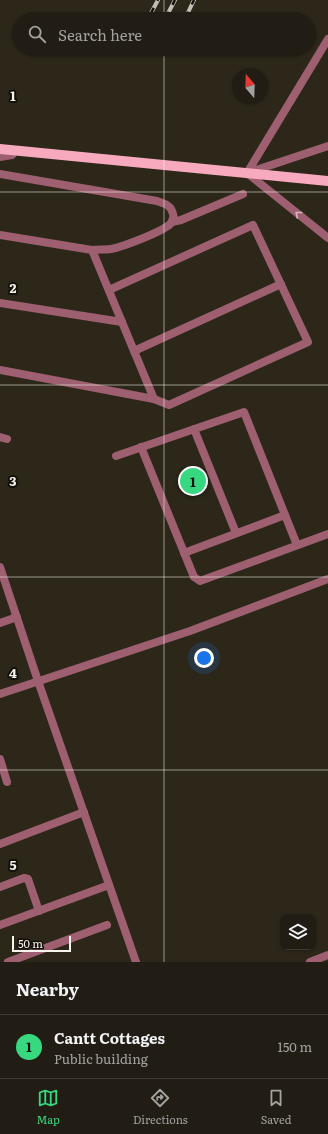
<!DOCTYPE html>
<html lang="en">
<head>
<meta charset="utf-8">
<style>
	body { margin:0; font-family:Literata,serif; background:#2e2a22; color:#f1f3f6 }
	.controls { position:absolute; right:12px; bottom:12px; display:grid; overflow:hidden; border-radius:8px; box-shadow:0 1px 3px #0004 }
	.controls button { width:36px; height:36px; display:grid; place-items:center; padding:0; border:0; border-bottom:1px solid #3f3b34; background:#221d14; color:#f1f3f6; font:20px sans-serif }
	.compass { position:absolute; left:232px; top:68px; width:36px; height:36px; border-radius:50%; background:#221d14; box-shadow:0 1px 3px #0004; rotate:341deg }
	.scale { position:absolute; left:12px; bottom:10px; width:59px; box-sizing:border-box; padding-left:4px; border:2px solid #f8f4ec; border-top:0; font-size:11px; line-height:14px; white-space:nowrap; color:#f8f4ec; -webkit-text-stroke:3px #13100b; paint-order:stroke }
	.you { position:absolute; left:204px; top:658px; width:14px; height:14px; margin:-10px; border:3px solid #fff; border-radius:50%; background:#1a73e8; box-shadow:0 0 0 6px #1a73e833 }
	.badge { display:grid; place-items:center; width:26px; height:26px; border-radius:50%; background:#38d880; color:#111; font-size:13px; font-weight:700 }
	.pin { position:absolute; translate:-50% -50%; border:2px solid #fff; box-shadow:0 1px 4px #0006 }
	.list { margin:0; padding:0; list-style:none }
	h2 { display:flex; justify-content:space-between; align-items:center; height:52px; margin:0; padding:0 16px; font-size:17px }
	h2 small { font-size:13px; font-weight:400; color:#a2a2a0 }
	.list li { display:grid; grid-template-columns:26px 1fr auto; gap:12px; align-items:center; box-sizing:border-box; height:64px; padding:0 16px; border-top:1px solid #3f3b34 }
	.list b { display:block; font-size:15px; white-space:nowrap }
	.list p { margin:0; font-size:13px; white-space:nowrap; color:#a2a2a0 }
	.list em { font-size:13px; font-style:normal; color:#a2a2a0 }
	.icon { flex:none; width:22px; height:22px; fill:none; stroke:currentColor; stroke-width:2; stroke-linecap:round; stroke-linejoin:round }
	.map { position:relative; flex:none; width:328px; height:962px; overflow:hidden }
	.search { position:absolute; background:#221d14; box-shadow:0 1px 3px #0004; left:12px; right:12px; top:12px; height:44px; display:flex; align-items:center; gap:10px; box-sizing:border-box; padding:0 14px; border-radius:22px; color:#a2a2a0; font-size:15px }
	.sheet { height:116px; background:#221d14 }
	nav { display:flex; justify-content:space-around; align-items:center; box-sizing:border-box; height:56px; border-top:1px solid #3f3b34; background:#221d14; font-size:11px; color:#a2a2a0 }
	nav a { display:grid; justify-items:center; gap:2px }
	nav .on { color:#38d880 }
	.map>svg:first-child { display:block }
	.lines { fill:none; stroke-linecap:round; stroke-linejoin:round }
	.minor { stroke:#9e6070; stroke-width:8 }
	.major { stroke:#f7aabd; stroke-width:10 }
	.rail-casing { stroke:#c3bfb6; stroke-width:4 }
	.rail { stroke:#13100b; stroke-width:2.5; stroke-dasharray:8; stroke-linecap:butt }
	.oneway { stroke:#d4b9ba }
	.grid { fill:none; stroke:#f8f4ec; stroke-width:1; stroke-opacity:0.55 }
	.grid-label { font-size:13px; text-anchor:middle; font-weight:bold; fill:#f8f4ec; stroke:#13100b; stroke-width:4; stroke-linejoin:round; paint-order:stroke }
</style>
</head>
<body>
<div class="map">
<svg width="328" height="962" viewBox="0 0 328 962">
	<rect width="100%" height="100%" fill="#2d271a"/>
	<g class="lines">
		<!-- minor -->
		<g class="minor">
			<polyline points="0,157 12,155 15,151"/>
			<polyline points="250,172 328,146"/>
			<polyline points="247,173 328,39"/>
			<polyline points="247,173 328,238"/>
			<path d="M0,174L157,201C165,204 171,205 173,214C174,217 173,220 171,223C165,231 122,247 111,249C105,250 98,249 92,250"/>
			<polyline points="172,222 181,220 243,194"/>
			<polyline points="0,235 92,250 154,399"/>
			<polyline points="0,303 122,322"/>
			<polyline points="134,351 281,284"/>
			<polyline points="0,370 154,399 169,405 308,342 253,225 109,290"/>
			<polyline points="194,429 236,533"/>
			<polyline points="0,437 7,439"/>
			<polyline points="141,447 194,577 200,581 328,534"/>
			<polyline points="116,456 244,412 297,545"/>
			<polyline points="184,553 285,515"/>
			<polyline points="0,567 38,681 136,962"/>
			<polyline points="0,623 17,617"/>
			<polyline points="0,694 190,631 328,579"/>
			<polyline points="0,759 7,782"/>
			<polyline points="0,844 84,812"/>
			<polyline points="0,887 24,878 28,879 39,911"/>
			<polyline points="0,925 109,885"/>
			<polyline points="8,962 107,925"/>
			<polyline points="310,962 328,955"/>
		</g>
		<!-- major -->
		<polyline class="major" points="0,149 328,181"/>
		<!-- rail casing -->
		<g class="rail-casing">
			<g id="rail">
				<polyline points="150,15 158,0"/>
				<polyline points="165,19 175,0"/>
				<polyline points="185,19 194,0"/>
			</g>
		</g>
		<!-- rail -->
		<use href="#rail" class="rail"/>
	</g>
	<!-- one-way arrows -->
	<defs><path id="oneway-chevron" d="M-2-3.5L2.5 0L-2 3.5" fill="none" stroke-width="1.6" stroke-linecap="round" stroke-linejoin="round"/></defs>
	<use class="oneway" href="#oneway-chevron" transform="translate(298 214) rotate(-141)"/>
	<!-- grid -->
	<path class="grid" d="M164,0V19M164,49V962M0,192H328M0,385H328M0,577H328M0,770H328"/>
	<g class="grid-label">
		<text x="13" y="101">1</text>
		<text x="13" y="293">2</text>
		<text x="13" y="486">3</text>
		<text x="13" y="678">4</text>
		<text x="13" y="870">5</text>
	</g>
</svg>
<div class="controls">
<button><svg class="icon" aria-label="layers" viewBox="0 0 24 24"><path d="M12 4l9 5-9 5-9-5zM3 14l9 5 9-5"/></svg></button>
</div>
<svg class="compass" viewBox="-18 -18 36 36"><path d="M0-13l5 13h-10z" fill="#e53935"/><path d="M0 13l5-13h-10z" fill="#a2a2a0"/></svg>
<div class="scale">50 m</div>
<div class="you"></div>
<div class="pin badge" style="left:193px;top:481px">1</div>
<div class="search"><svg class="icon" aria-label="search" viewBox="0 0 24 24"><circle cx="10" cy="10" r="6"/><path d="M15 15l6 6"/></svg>Search here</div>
</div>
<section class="sheet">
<h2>Nearby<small></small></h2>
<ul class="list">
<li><span class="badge">1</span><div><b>Cantt Cottages</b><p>Public building</p></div><em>150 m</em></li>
</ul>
</section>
<nav>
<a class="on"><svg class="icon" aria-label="map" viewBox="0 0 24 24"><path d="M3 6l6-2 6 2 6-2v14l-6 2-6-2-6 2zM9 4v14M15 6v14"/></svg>Map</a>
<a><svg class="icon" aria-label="directions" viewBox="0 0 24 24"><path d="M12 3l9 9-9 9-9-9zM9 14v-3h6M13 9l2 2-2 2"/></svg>Directions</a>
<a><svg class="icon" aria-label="saved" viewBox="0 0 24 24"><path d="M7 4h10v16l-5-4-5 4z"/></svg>Saved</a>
</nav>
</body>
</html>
